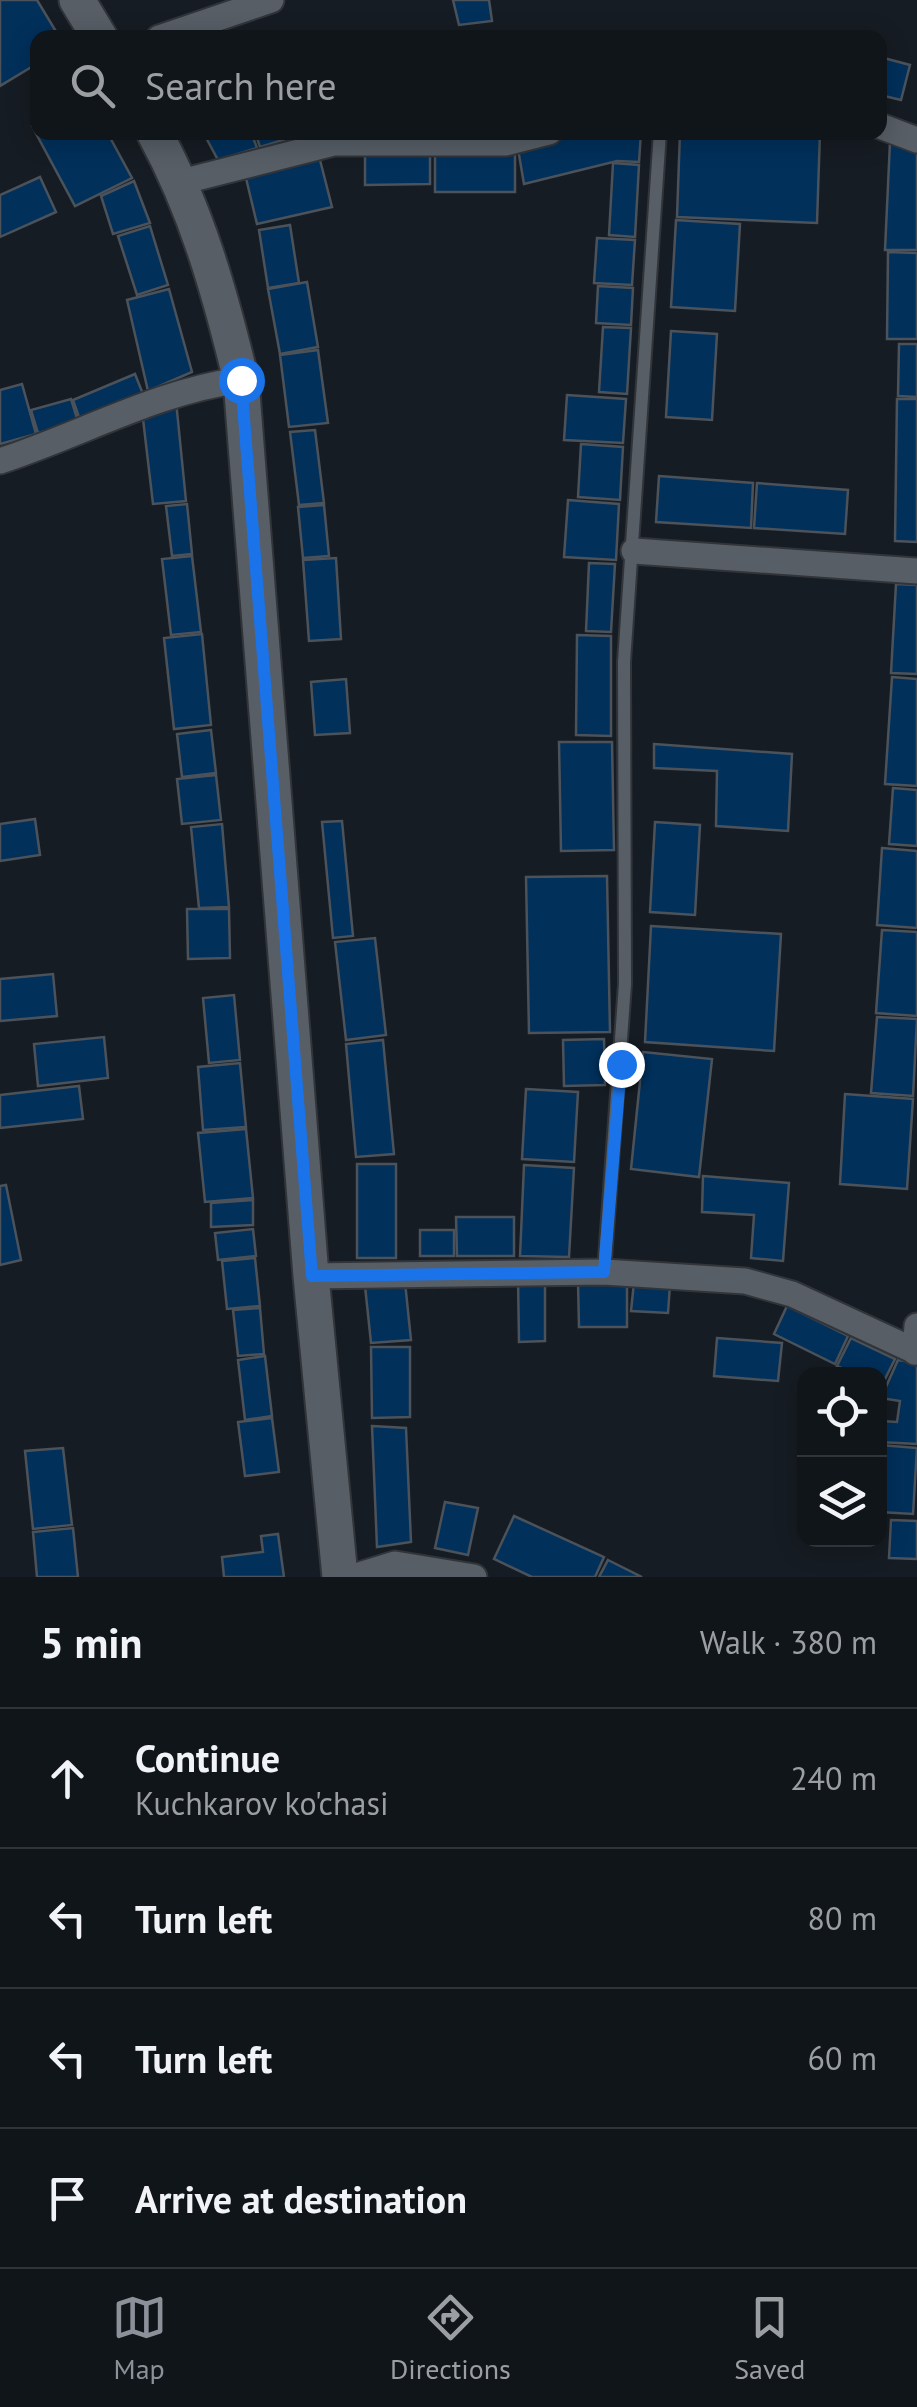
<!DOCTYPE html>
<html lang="en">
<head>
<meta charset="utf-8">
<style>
	body { margin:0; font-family:"PT Sans",sans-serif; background:#191e23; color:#f1f3f6 }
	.controls { position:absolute; right:30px; bottom:30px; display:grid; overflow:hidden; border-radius:20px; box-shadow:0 5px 25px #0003 }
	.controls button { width:90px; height:90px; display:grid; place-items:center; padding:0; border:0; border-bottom:2px solid #303439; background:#10151a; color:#f1f3f6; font:50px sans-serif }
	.stop { position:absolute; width:30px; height:30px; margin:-22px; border:8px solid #1a73e8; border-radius:50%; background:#fff }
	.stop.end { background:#1a73e8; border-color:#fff; box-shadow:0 2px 10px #0008 }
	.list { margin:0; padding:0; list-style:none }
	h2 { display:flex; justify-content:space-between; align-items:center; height:130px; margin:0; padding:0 40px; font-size:42px }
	h2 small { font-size:32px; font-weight:400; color:#9c9fa2 }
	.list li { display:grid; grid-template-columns:65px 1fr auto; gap:30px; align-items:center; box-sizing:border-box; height:140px; padding:0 40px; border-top:2px solid #303439 }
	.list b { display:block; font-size:38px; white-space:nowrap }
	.list p { margin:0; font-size:32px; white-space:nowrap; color:#9c9fa2 }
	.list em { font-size:32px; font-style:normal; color:#9c9fa2 }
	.icon { flex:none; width:55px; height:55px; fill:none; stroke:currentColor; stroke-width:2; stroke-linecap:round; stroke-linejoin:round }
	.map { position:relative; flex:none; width:917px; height:1577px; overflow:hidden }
	.search { position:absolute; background:#10151a; box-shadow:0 5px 25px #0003; left:30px; right:30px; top:30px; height:110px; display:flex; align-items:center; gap:25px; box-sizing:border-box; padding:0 35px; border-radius:20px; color:#9c9fa2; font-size:38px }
	.sheet { height:690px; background:#10151a }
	nav { display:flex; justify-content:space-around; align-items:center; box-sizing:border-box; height:140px; border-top:2px solid #303439; background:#10151a; font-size:28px; color:#9c9fa2 }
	nav a { display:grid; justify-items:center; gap:5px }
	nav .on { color:#8c9099 }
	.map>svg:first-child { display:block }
	.building { fill:#01305b; stroke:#4b525a; stroke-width:2.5 }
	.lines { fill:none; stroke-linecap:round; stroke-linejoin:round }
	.lane-casing { stroke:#31353a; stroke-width:16 }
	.street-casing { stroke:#31353a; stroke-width:29 }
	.secondary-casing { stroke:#31353a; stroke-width:39 }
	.lane { stroke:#575e66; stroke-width:12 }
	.street { stroke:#575e66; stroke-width:25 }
	.secondary { stroke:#575e66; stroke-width:35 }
	.route { stroke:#1a73e8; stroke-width:12 }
</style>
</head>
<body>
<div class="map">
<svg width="917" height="1577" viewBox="0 0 917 1577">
	<rect width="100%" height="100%" fill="#161c23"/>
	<!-- building -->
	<g class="building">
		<polygon points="0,0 37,0 60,38 38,38 38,63 0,86"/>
		<polygon points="453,0 489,0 492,21 459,25"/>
		<polygon points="880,57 910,65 901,100 880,95"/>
		<polygon points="38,123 38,132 107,132 132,178 75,206 32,126"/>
		<polygon points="203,132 251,132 257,148 218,160"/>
		<polygon points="255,132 292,132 293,137 260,147"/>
		<polygon points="583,132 641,132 639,162 617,161 524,184 518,149"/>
		<polygon points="680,132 820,132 817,223 677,217"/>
		<polygon points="890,142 917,153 917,250 885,250"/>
		<polygon points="515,149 515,192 435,192 435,150"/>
		<polygon points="365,150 430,150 430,184 365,185"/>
		<polygon points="319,156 332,207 257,224 245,174"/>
		<polygon points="613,163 639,165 635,237 609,235"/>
		<polygon points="40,177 56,212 0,237 0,195"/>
		<polygon points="134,181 150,223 113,234 101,196"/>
		<polygon points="676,220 740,224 735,311 671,307"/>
		<polygon points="290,225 299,283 268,288 259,230"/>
		<polygon points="150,226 168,285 137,295 118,236"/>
		<polygon points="597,238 635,240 632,285 594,283"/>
		<polygon points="888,252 917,253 917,339 887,339"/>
		<polygon points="307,282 318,347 280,354 268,289"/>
		<polygon points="598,286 633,288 631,325 596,323"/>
		<polygon points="169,289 192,372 148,391 127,300"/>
		<polygon points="603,327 631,328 627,394 599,392"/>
		<polygon points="671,331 717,334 712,420 666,417"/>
		<polygon points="899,344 917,344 917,397 898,396"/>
		<polygon points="318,350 328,423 289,427 280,355"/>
		<polygon points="135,374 143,394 80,420 73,400"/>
		<polygon points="22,384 36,434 0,444 0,390"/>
		<polygon points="567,395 626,399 623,443 564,440"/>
		<polygon points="71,399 78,422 38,433 31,410"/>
		<polygon points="897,399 917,399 917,542 895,541"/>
		<polygon points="176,401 186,501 153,504 143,419"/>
		<polygon points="315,430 324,503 299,505 290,432"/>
		<polygon points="581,444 623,447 620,500 578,497"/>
		<polygon points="659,476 753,483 751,528 656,522"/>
		<polygon points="757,483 848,490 845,534 754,528"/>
		<polygon points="568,500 619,504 616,560 564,557"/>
		<polygon points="187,504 192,554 172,556 166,506"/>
		<polygon points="324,505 329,556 303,558 298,507"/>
		<polygon points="192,556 201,632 171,635 162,559"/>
		<polygon points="336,558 341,639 309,641 303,560"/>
		<polygon points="589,563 615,564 611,632 586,631"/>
		<polygon points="896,584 917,585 917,674 891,673"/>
		<polygon points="202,634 211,725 174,729 164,638"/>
		<polygon points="577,635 611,636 611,736 576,735"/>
		<polygon points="892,677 917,679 917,786 885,784"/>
		<polygon points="346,679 350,733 315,735 311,682"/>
		<polygon points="211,730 216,773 182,777 177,734"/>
		<polygon points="559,742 612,742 614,850 561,851"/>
		<polygon points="654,744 792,754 788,831 716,826 717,771 654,768"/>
		<polygon points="216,775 221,820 182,824 177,779"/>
		<polygon points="893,788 917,790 917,846 889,844"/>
		<polygon points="35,819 40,855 0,861 0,824"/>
		<polygon points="342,821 353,936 333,938 322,822"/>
		<polygon points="655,822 700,825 695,915 650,912"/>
		<polygon points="222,824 229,907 199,908 191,827"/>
		<polygon points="882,848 917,851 917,928 877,925"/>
		<polygon points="607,876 610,1032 529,1033 526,877"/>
		<polygon points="187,909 229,909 230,958 188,959"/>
		<polygon points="651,926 781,934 774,1051 645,1042"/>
		<polygon points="882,930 917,932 917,1016 876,1013"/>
		<polygon points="375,938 386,1035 346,1040 335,942"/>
		<polygon points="53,974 57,1016 0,1021 0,979"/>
		<polygon points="234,995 240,1060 209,1063 203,998"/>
		<polygon points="877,1017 917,1019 913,1096 871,1093"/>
		<polygon points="104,1037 108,1078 38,1086 34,1044"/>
		<polygon points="604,1039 605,1085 564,1086 563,1040"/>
		<polygon points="383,1040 394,1154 356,1157 346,1044"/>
		<polygon points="643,1052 712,1059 699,1177 631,1169"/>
		<polygon points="240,1063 246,1127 203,1130 198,1067"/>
		<polygon points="79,1086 83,1119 0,1128 0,1095"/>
		<polygon points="526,1089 578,1092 574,1162 522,1159"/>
		<polygon points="845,1094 913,1099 907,1189 840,1184"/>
		<polygon points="246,1129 253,1198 205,1202 198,1133"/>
		<rect x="357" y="1164" width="39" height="94"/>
		<polygon points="524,1165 574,1168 569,1257 520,1256"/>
		<polygon points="703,1176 789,1183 783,1261 751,1258 754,1215 702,1212"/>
		<polygon points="6,1185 21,1260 0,1265 0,1186"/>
		<polygon points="253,1200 253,1225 211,1227 211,1203"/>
		<polygon points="456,1217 514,1217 514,1256 457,1256"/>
		<polygon points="253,1229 256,1256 218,1260 215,1233"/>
		<rect x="420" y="1230" width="34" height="26"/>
		<polygon points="255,1258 260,1306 227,1309 222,1261"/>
		<polygon points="518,1277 545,1277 545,1341 519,1342"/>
		<polygon points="405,1282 411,1340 371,1343 365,1286"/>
		<polygon points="578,1282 627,1282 627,1327 579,1327"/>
		<polygon points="634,1282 670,1285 668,1313 631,1311"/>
		<polygon points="787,1306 848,1336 835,1364 774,1334"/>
		<polygon points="260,1308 264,1354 238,1356 233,1310"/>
		<polygon points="717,1338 782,1343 778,1381 714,1376"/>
		<polygon points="851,1338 895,1359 881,1387 880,1374 854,1374 837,1366"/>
		<polygon points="371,1347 410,1347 410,1417 372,1418"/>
		<polygon points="265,1356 272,1416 245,1420 238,1360"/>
		<polygon points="898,1360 917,1363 917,1444 880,1442 881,1421 897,1422 900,1401 881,1398"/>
		<polygon points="272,1418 279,1472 245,1476 238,1422"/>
		<polygon points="372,1426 406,1428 411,1542 377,1547"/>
		<polygon points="880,1445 917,1448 913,1514 880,1512"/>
		<polygon points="63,1448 72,1525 33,1529 25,1451"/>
		<polygon points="445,1502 478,1508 468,1555 435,1548"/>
		<polygon points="514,1516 604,1557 595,1577 532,1577 494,1559"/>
		<polygon points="891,1520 917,1521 917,1559 889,1558"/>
		<polygon points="73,1528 78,1577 37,1577 33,1532"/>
		<polygon points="278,1534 284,1577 224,1577 222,1557 263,1552 261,1536"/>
		<polygon points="608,1560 642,1577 599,1577"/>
	</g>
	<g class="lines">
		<!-- lane casing -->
		<g class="lane-casing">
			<polyline id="lane" points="604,1272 625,984 624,662 660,132"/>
		</g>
		<!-- street casing -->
		<g class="street-casing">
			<g id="street">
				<polyline points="159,38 271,0"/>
				<polyline points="880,126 917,140"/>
				<polyline points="181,182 334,143 506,143 549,132"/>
				<path d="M0,461C80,435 158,391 241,380"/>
				<polyline points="634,551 917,571"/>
				<polyline points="311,1276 604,1272 745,1281 792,1294 917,1352"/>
				<polyline points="915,1352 917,1326"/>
				<polyline points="353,1577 395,1564 474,1577"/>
			</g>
		</g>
		<!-- secondary casing -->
		<g class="secondary-casing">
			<g id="secondary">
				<polyline points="77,0 100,38"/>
				<path d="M154,132C197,211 220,293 241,380L311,1276L340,1577"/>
			</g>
		</g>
		<!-- lane -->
		<use href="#lane" class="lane"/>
		<!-- street -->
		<use href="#street" class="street"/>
		<!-- secondary -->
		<use href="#secondary" class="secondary"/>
	</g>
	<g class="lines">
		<!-- route -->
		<polyline class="route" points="241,380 312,1276 604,1272 621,1064"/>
	</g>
</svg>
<div class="controls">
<button><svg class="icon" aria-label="locate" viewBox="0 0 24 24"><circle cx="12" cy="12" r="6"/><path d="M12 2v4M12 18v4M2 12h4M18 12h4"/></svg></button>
<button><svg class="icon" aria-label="layers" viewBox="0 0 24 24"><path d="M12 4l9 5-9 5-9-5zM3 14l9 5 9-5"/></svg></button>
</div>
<div class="stop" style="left:241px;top:380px"></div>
<div class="stop end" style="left:621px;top:1064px"></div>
<div class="search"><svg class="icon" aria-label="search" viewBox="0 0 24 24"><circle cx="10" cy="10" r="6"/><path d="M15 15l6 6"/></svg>Search here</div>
</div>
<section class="sheet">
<h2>5 min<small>Walk · 380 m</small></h2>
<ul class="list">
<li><svg class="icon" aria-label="ahead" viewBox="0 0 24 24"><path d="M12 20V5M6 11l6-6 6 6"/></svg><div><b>Continue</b><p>Kuchkarov ko'chasi</p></div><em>240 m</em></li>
<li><svg class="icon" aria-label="left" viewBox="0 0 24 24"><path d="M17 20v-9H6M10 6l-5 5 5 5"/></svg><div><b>Turn left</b></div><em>80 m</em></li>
<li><svg class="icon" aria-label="left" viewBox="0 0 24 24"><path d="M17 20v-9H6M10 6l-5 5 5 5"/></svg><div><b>Turn left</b></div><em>60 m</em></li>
<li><svg class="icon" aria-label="arrive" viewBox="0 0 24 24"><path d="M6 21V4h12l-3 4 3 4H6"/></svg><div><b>Arrive at destination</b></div></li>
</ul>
</section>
<nav>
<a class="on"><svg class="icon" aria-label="map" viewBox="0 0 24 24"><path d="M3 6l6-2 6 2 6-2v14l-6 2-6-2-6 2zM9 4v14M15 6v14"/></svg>Map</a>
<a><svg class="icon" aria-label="directions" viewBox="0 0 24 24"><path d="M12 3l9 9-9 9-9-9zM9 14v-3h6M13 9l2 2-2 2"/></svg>Directions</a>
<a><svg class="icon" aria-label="saved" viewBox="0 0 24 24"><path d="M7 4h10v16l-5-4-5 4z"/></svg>Saved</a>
</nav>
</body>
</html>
